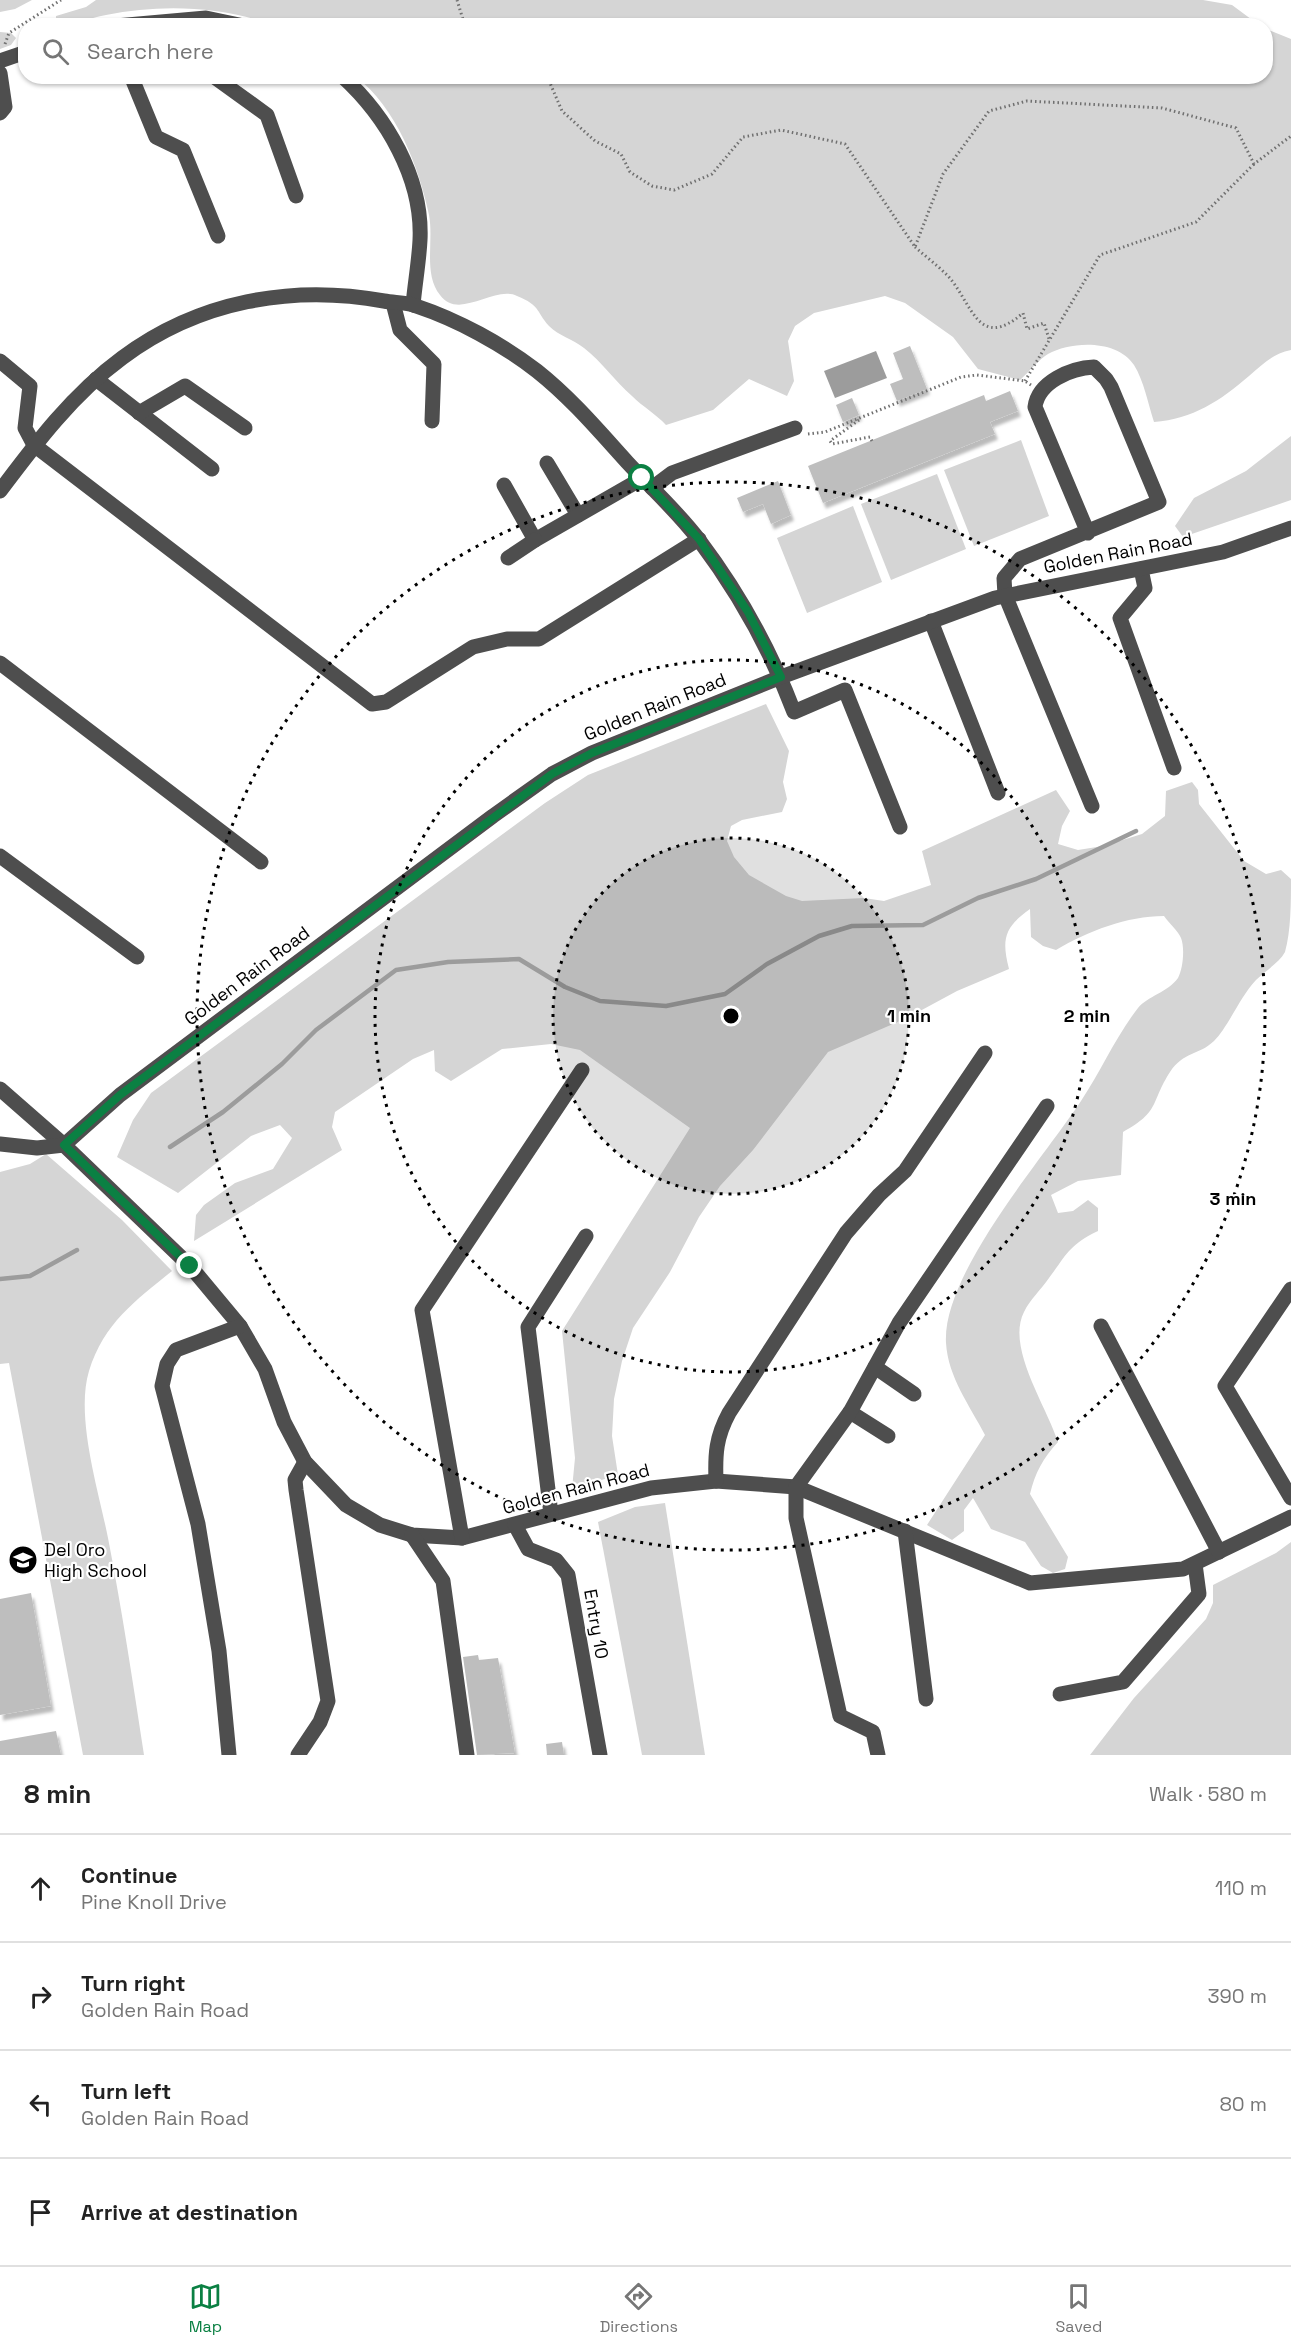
<!DOCTYPE html>
<html lang="en">
<head>
<meta charset="utf-8">
<style>
	body { margin:0; font-family:"Space Grotesk",sans-serif; background:#f6f6f6; color:#222 }
	.stop { position:absolute; width:18px; height:18px; margin:-14px; border:4px solid #0b8043; border-radius:50%; background:#fff }
	.stop.end { background:#0b8043; border-color:#fff; box-shadow:0 2px 6px #0008 }
	.list { margin:0; padding:0; list-style:none }
	h2 { display:flex; justify-content:space-between; align-items:center; height:78px; margin:0; padding:0 24px; font-size:26px }
	h2 small { font-size:20px; font-weight:400; color:#767676 }
	.list li { display:grid; grid-template-columns:39px 1fr auto; gap:18px; align-items:center; box-sizing:border-box; height:108px; padding:0 24px; border-top:2px solid #e0e0e0 }
	.list b { display:block; font-size:22px; white-space:nowrap }
	.list p { margin:0; font-size:20px; white-space:nowrap; color:#767676 }
	.list em { font-size:20px; font-style:normal; color:#767676 }
	.icon { flex:none; width:33px; height:33px; fill:none; stroke:currentColor; stroke-width:2; stroke-linecap:round; stroke-linejoin:round }
	.map { position:relative; flex:none; width:1291px; height:1755px; overflow:hidden }
	.search { position:absolute; background:#fff; box-shadow:0 2px 4px #0004; left:18px; right:18px; top:18px; height:66px; display:flex; align-items:center; gap:15px; box-sizing:border-box; padding:0 21px; border-radius:24px; color:#767676; font-size:22px }
	.sheet { height:510px; background:#fff }
	nav { display:flex; justify-content:space-around; align-items:center; box-sizing:border-box; height:84px; border-top:2px solid #e0e0e0; background:#fff; font-size:16px; color:#767676 }
	nav a { display:grid; justify-items:center; gap:3px }
	nav .on { color:#0b8043 }
	.map>svg:first-child { display:block }
	.green { fill:#d5d5d5 }
	.water { fill:#9c9c9c }
	.lines { fill:none; stroke-linecap:round; stroke-linejoin:round }
	.stream { stroke:#9c9c9c; stroke-width:4.5 }
	.building { fill:#bebebe; filter:url(#shadow) }
	.path { stroke:#707070; stroke-width:3; stroke-dasharray:1.5 3; stroke-linecap:butt }
	.minor { stroke:#4e4e4e; stroke-width:15 }
	.route { stroke:#0b8043; stroke-width:8 }
	.ring { fill:none; stroke:#000; stroke-width:3; stroke-dasharray:3 6 }
	.labels { text-anchor:middle; stroke-width:4.5; stroke-linejoin:round; paint-order:stroke }
	.street-label { font-size:18px; fill:#000; stroke:#fff }
	.poi-label { font-size:18px; fill:#000; stroke:#fff; text-anchor:start }
	.centre { fill:#000; stroke:#fff; stroke-width:3 }
	.ring-label { font-size:18px; text-anchor:middle; font-weight:bold; fill:#000; stroke:#fff; stroke-width:4.5; stroke-linejoin:round; paint-order:stroke }
</style>
</head>
<body>
<div class="map">
<svg width="1291" height="1755" viewBox="0 0 1291 1755">
	<defs>
		<filter id="shadow"><feDropShadow dx="3" dy="5.5" stdDeviation="1.5" flood-color="#0004"/></filter>
	</defs>
	<rect width="100%" height="100%" fill="#fff"/>
	<!-- green -->
	<g class="green">
		<polygon points="0,0 32,0 15,9 0,12"/>
		<path d="M96,0H1203L1232,5L1259,25L276,26C222,6 162,4 106,15C88,18 75,26 56,25V16L86,7Z"/>
		<path d="M1266,29L1291,39V350C1272,354 1263,364 1249,376C1220,401 1193,419 1154,422C1148,404 1144,381 1134,365C1117,339 1071,341 1048,354C1038,360 1029,372 1020,380L978,369L953,337L905,303L885,296L814,313L795,326L788,341L794,381L787,396L749,379L713,410L666,425C656,414 643,407 632,396C615,381 602,362 584,348C573,339 559,336 549,326C535,310 541,306 517,296C494,285 459,321 440,295C423,273 434,242 429,215C419,167 396,107 356,77L1266,76Z"/>
		<polygon points="0,32 11,33 16,38 11,45 0,49"/>
		<polygon points="1291,436 1291,500 1183,537 1175,526 1194,498 1246,471"/>
		<polygon points="1021,440 1049,516 974,546 944,470"/>
		<polygon points="937,474 966,549 891,580 861,504"/>
		<polygon points="853,506 882,582 807,613 777,538"/>
		<path d="M766,704L789,751L783,782L787,799L782,812L742,820L731,826L727,841L734,857L749,875L786,896L802,901L864,898L884,901L931,885L922,851L1056,790L1070,811L1062,826L1058,844L1078,850L1103,846L1142,834L1165,816L1166,791L1192,782L1198,790L1199,804L1244,861L1266,874L1281,870L1291,879C1291,902 1291,931 1285,952C1279,963 1265,971 1256,980C1240,997 1228,1027 1214,1041C1198,1056 1184,1051 1170,1072C1150,1103 1161,1111 1123,1132L1121,1175L1078,1181L1051,1195L1058,1213L1073,1211L1088,1200L1098,1208V1231C1069,1245 1067,1254 1049,1278C1041,1290 1030,1299 1024,1312C1006,1347 1046,1405 1058,1442C1043,1458 1035,1473 1030,1494L1068,1557L1065,1569L1053,1573L1041,1566L1025,1542L991,1529L973,1498L964,1510V1531L952,1540L927,1525L985,1435C970,1406 948,1377 946,1343C942,1274 1042,1160 1081,1101C1101,1071 1116,1036 1138,1008C1148,996 1168,992 1178,978C1183,969 1185,948 1181,938C1178,931 1169,923 1164,916C1127,916 1088,931 1056,950L1043,946L1031,937L1030,909C1005,927 1001,938 1009,969L957,991L907,1018L828,1052L753,1150L720,1186L699,1217L670,1272L633,1328L622,1361L614,1399L612,1436L618,1475L572,1489L575,1458L562,1331L690,1128L580,1050L551,1044L502,1049L451,1081L435,1071L434,1050L413,1059L335,1112L332,1127L342,1150L194,1241L196,1215L204,1205L235,1183L273,1169L292,1138L280,1125L251,1136L178,1193L117,1157L133,1120L151,1093L545,803L588,775Z"/>
		<path d="M46,1154L122,1220L172,1271C135,1301 104,1323 89,1371C75,1417 99,1492 108,1538C122,1610 133,1683 144,1755H83L9,1363L0,1364V1172L30,1164Z"/>
		<polygon points="665,1503 705,1755 642,1755 598,1522 635,1507"/>
		<polygon points="1291,1542 1291,1755 1090,1755 1134,1698 1206,1619 1213,1603 1213,1585 1276,1553"/>
	</g>
	<!-- water -->
	<polygon class="water" points="876,351 887,378 835,398 824,371"/>
	<g class="lines">
		<!-- stream -->
		<g class="stream">
			<polyline points="170,1147 223,1112 282,1064 316,1030 396,970 448,962 519,959 565,987 600,1001 666,1006 725,994 767,964 819,936 852,926 923,925 978,898 1036,879 1136,831"/>
			<polyline points="0,1279 30,1276 77,1250"/>
		</g>
	</g>
	<!-- building -->
	<g class="building">
		<polygon points="910,346 927,389 897,401 890,384 903,379 893,353"/>
		<polygon points="1010,391 1018,411 990,422 995,434 823,503 808,466 984,395 986,401"/>
		<polygon points="852,398 859,415 843,422 836,405"/>
		<polygon points="778,481 791,515 771,524 763,504 743,512 737,498"/>
		<polygon points="31,1593 51,1706 0,1715 0,1599"/>
		<polygon points="478,1655 479,1660 498,1658 515,1753 477,1755 463,1657"/>
		<polygon points="56,1731 61,1755 0,1755 0,1741"/>
		<polygon points="562,1742 564,1755 547,1755 546,1744"/>
	</g>
	<g class="lines">
		<!-- path -->
		<g class="path">
			<polyline points="457,0 465,26"/>
			<polyline points="5,44 9,33 61,0"/>
			<polyline points="547,76 562,111 595,141 621,154 630,172 652,186 674,190 712,174 743,137 781,130 845,144 915,247 943,174 989,111 1027,101 1162,108 1236,128 1254,164 1291,136"/>
			<path d="M915,247C925,256 937,265 947,275C972,301 977,353 1023,313L1027,329L1044,323L1049,339"/>
			<polyline points="1025,381 1100,255 1196,222 1254,164"/>
			<polyline points="859,420 830,441 832,444 870,437 872,441"/>
			<polyline points="808,434 825,432 961,377 977,375 1025,381 1031,385"/>
		</g>
		<!-- minor -->
		<g class="minor">
			<polyline points="116,26 206,18 244,26"/>
			<polyline points="0,61 26,52"/>
			<polyline points="0,73 5,107 0,113"/>
			<polyline points="131,76 156,137 183,150 218,236"/>
			<polyline points="213,76 267,115 296,196"/>
			<path d="M342,76C386,116 423,178 420,240C419,261 415,283 413,305"/>
			<polyline points="393,303 400,330 434,364 432,421"/>
			<polyline points="0,361 30,386 25,428 34,445 372,704 386,702 473,647 507,639 539,639 699,539"/>
			<polyline points="96,379 212,469"/>
			<polyline points="139,413 185,386 245,428"/>
			<polyline points="547,463 578,515"/>
			<polyline points="504,485 535,540 643,478"/>
			<polyline points="652,488 672,473 795,428"/>
			<path d="M0,491C36,443 73,394 122,358C198,301 292,284 384,301C395,303 406,302 416,306C458,320 502,344 537,371C571,398 598,430 627,462C651,488 678,512 699,540C739,593 771,651 794,712L845,690L900,827"/>
			<path d="M1088,533L1035,407C1038,382 1071,368 1094,367L1106,379L1111,387L1159,502L1020,559L1004,578L1005,595L1092,806"/>
			<polyline points="508,558 535,540"/>
			<polyline points="1141,569 1145,588 1120,618 1174,768"/>
			<polyline points="931,621 998,793"/>
			<polyline points="0,663 261,862"/>
			<polyline points="0,856 137,957"/>
			<polyline points="0,1089 64,1145 190,1266 240,1326 265,1369 284,1422 305,1462 346,1505 380,1525 412,1535 462,1538 651,1488 716,1481 796,1487 1030,1583 1183,1569 1291,1517"/>
			<polyline points="0,1144 37,1148 64,1145 120,1095 493,816 552,774 592,753 781,677 995,598 1223,552 1291,528"/>
			<polyline points="1291,1289 1225,1386 1291,1498"/>
			<polyline points="1101,1326 1219,1552"/>
			<polyline points="875,1367 914,1394"/>
			<polyline points="850,1412 888,1436"/>
			<path d="M716,1481C715,1454 716,1437 729,1413L846,1233L879,1195L905,1171L985,1053"/>
			<polyline points="551,1514 528,1327 586,1236"/>
			<polyline points="515,1525 528,1549 556,1560 568,1575 600,1755"/>
			<polyline points="905,1531 926,1699"/>
			<polyline points="412,1535 443,1581 467,1755"/>
			<polyline points="462,1538 422,1310 582,1070"/>
			<polyline points="1060,1694 1123,1682 1199,1594 1195,1564"/>
			<polyline points="229,1755 219,1651 198,1524 162,1386 167,1364 176,1350 240,1326"/>
			<polyline points="298,1755 320,1722 328,1701 296,1490 295,1480 305,1462"/>
			<polyline points="878,1755 873,1732 840,1716 796,1518 796,1487 850,1412 899,1323 1047,1106"/>
		</g>
	</g>
	<g class="lines">
		<!-- route -->
		<polyline class="route" points="190,1266 64,1145 120,1095 552,774 592,753 781,677 748,612 699,539 642,478"/>
	</g>
	<!-- distance rings -->
	<circle cx="731" cy="1016" r="178" fill="#000" fill-opacity=".12"/>
	<g class="ring">
		<circle cx="731" cy="1016" r="178"/>
		<circle cx="731" cy="1016" r="356"/>
		<circle cx="731" cy="1016" r="534"/>
	</g>
	<!-- icons -->
	<defs>
		<g id="school-disc" transform="scale(1.5)"><circle r="9.5" fill="#000" stroke="#fff"/><path d="M0-5L7-2L0 1L-7-2ZM-4 1L0 2.5L4 1V4Q0 6-4 4Z" fill="#fff"/></g>
	</defs>
	<g fill-rule="evenodd">
		<use href="#school-disc" x="23" y="1560"/>
	</g>
	<g class="labels">
		<!-- street labels -->
		<g class="street-label">
			<text transform="translate(1118 553) rotate(-11)" y="6">Golden Rain Road</text>
			<text transform="translate(655 707) rotate(-22)" y="6">Golden Rain Road</text>
			<text transform="translate(247 976) rotate(-37)" y="6">Golden Rain Road</text>
			<text transform="translate(576 1489) rotate(-15)" y="6">Golden Rain Road</text>
			<text transform="translate(596 1624) rotate(80)" y="6">Entry 10</text>
		</g>
		<!-- poi labels -->
		<g class="poi-label">
			<text x="44" y="1556">Del Oro<tspan x="44" dy="21">High School</tspan></text>
		</g>
	</g>
	<circle cx="731" cy="1016" r="9" class="centre"/>
	<g class="ring-label">
		<text x="909" y="1022">1 min</text>
		<text x="1087" y="1022">2 min</text>
		<text x="1233" y="1205">3 min</text>
	</g>
</svg>
<div class="stop" style="left:642px;top:478px"></div>
<div class="stop end" style="left:190px;top:1266px"></div>
<div class="search"><svg class="icon" aria-label="search" viewBox="0 0 24 24"><circle cx="10" cy="10" r="6"/><path d="M15 15l6 6"/></svg>Search here</div>
</div>
<section class="sheet">
<h2>8 min<small>Walk · 580 m</small></h2>
<ul class="list">
<li><svg class="icon" aria-label="ahead" viewBox="0 0 24 24"><path d="M12 20V5M6 11l6-6 6 6"/></svg><div><b>Continue</b><p>Pine Knoll Drive</p></div><em>110 m</em></li>
<li><svg class="icon" aria-label="right" viewBox="0 0 24 24"><path d="M7 20v-9h11M14 6l5 5-5 5"/></svg><div><b>Turn right</b><p>Golden Rain Road</p></div><em>390 m</em></li>
<li><svg class="icon" aria-label="left" viewBox="0 0 24 24"><path d="M17 20v-9H6M10 6l-5 5 5 5"/></svg><div><b>Turn left</b><p>Golden Rain Road</p></div><em>80 m</em></li>
<li><svg class="icon" aria-label="arrive" viewBox="0 0 24 24"><path d="M6 21V4h12l-3 4 3 4H6"/></svg><div><b>Arrive at destination</b></div></li>
</ul>
</section>
<nav>
<a class="on"><svg class="icon" aria-label="map" viewBox="0 0 24 24"><path d="M3 6l6-2 6 2 6-2v14l-6 2-6-2-6 2zM9 4v14M15 6v14"/></svg>Map</a>
<a><svg class="icon" aria-label="directions" viewBox="0 0 24 24"><path d="M12 3l9 9-9 9-9-9zM9 14v-3h6M13 9l2 2-2 2"/></svg>Directions</a>
<a><svg class="icon" aria-label="saved" viewBox="0 0 24 24"><path d="M7 4h10v16l-5-4-5 4z"/></svg>Saved</a>
</nav>
</body>
</html>
